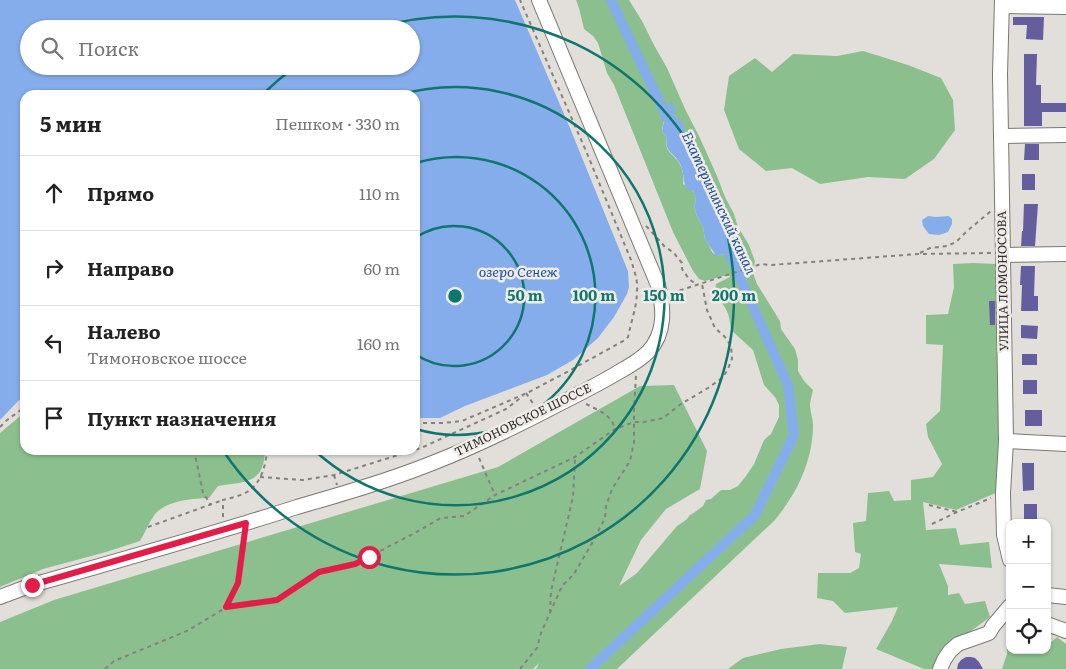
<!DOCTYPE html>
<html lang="ru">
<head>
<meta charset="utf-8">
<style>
	body { margin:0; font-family:Literata,serif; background:#f2f2f2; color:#222 }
	.controls { position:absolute; right:15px; bottom:15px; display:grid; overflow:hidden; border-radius:10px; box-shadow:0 1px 4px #0004 }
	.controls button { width:45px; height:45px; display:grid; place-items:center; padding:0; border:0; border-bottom:1px solid #e0e0e0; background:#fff; color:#222; font:25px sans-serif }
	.stop { position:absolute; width:15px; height:15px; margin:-11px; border:4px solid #e11d48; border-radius:50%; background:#fff }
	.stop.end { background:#e11d48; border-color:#fff; box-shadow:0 1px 5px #0008 }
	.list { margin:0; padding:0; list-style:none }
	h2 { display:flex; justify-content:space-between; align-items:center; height:65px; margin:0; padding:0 20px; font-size:21px }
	h2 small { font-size:16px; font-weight:400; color:#767676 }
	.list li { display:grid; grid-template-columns:32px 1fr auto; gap:15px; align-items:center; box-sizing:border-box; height:75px; padding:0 20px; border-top:1px solid #e0e0e0 }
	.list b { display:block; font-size:19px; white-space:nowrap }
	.list p { margin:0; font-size:16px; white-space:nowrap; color:#767676 }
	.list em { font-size:16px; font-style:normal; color:#767676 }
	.icon { flex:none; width:28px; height:28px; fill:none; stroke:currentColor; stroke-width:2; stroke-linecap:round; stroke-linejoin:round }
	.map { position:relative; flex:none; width:1066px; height:669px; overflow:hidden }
	.search { position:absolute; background:#fff; box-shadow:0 1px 4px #0004; left:20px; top:20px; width:400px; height:55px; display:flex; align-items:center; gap:12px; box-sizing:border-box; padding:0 18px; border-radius:28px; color:#767676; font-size:19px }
	.panel { position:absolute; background:#fff; box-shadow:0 1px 4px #0004; left:20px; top:90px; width:400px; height:365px; border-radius:15px }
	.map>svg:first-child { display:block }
	.green { fill:#8bc08e; fill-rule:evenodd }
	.water { fill:#85adeb; fill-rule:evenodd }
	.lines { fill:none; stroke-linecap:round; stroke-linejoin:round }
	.canal { stroke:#85adeb; stroke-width:10 }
	.building { fill:#645e9f }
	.minor-casing { stroke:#7b7874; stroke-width:16 }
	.path { stroke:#84817e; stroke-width:2; stroke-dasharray:4 4; stroke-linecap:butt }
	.minor { stroke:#fff; stroke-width:14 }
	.route { stroke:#e11d48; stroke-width:6 }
	.ring { fill:none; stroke:#0f766e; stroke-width:2.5 }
	.labels { text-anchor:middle; stroke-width:5; stroke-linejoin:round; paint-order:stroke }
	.street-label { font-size:12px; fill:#2d2b2a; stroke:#efece8 }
	.water-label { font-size:14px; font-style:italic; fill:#214f99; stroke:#efece8 }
	.centre { fill:#0f766e; stroke:#efece8; stroke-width:2.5 }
	.ring-label { font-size:15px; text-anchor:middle; font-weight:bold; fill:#0f766e; stroke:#efece8; stroke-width:5; stroke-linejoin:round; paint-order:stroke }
</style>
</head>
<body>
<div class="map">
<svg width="1066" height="669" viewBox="0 0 1066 669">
	<rect width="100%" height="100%" fill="#e2dfda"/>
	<!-- green -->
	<g class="green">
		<path d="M576,0H629L642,21L654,45L667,68L686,111L699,136L717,176L725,197L734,214L738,227L749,245L755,261L753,273L757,284L780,321L781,329L795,349L798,360V371L804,381L813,390C812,395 810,401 810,405C810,412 813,418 813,425C813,461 797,493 775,520L617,669H536L539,663L533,669H0V622L54,600L498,467L640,386L674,385L707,451L700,489L666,509L641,540L619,586L637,573L677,526L686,520L690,515L695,512L703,506L706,500L711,499L721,490H730L738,486L746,476L754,464L764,440L771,434L779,417V405L775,397L764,385L753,350L731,330C730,321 729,313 724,306C717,296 713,297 716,284L730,277V276H723L705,281L699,279L693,271L673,232L614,85L607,73L598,43L593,36L584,29L579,8ZM665,108H667L673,114L693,148L698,162L705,174L713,200L720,207L722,214L727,219L729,227L732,231L733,239L737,247L727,255L723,254L717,256L712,252L709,245L705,239L703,227L697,216L694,206L696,200L693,190L683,184C684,176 683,168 678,161C671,152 664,151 667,137L662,132Z"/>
		<polygon points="863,51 908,65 941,78 953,100 955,130 934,159 905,179 868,177 820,184 792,168 766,171 739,149 724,110 729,76 755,58 772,72 793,54 837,56"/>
		<polygon points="973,263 996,264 1002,391 998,492 956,510 923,502 926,530 956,528 960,545 989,542 992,568 939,564 948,586 948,595 959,593 965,604 985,601 990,617 948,648 936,669 924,669 876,649 892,621 898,607 845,613 833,601 817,598 818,573 850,573 859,568 861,554 855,552 853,523 866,521 868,493 889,491 894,501 911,500 911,480 933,477 942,464 928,437 926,424 940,411 943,345 926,344 926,315 948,314 954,287 953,264"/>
		<path d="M25,412V450H265C264,485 245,481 218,486L209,498C191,499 169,500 156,513C150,520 145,533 140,541L106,552L43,569L0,587V433Z"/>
		<polygon points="1057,637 1066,644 1066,669 1002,669 1007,654 1007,642 1010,642 1010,650 1047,650 1047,646"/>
		<polygon points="820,644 847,647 842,669 728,669 743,658 781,649"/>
	</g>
	<!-- water -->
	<g class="water">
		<path d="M0,0H515L570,128L628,271L629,287L627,294L614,317L598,338L573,360L547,375L465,406L440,418H415V95H25V394L0,420ZM29,29H411V66H29Z"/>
		<path d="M669,102H672L674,104L673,108L676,111L674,114L675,117L681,120L693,148L698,162L705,174L713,200L720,207L722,214L727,219L729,227L732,231L733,239L737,247V251L733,255L730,254H723L715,257V254L705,239L703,227L697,216L694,206L696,200L693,190H687C682,181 685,171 679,162C673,152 664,152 667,137L662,132L664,121L662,116L664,108H667Z"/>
		<polygon points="928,216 936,217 949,216 952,219 952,224 948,232 939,235 929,234 923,226 922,220"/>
	</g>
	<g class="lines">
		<!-- canal -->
		<g class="canal">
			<polyline points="611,0 669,122"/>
			<polyline points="590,669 755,515 794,435 788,385 724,242"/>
		</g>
	</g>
	<!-- building -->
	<g class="building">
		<polygon points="1013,17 1044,17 1043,40 1026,39 1027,25 1013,25"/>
		<polygon points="1024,54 1037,54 1036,85 1041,85 1041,103 1066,103 1066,112 1042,112 1042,126 1024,126"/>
		<polygon points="1025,144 1039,144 1039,160 1024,160"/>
		<rect x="1022" y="174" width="13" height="16"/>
		<polygon points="1024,204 1038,204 1035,246 1021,246 1022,231 1023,231"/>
		<polygon points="1021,266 1035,266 1034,296 1038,296 1038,311 1021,311 1022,285 1020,285"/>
		<polygon points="989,301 995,301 995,325 990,325"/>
		<polygon points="1021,325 1038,326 1037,339 1021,338"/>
		<rect x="1022" y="354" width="15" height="11"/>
		<rect x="1023" y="380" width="14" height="14"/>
		<rect x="1025" y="410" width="17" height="16"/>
		<polygon points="1022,463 1034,463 1034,490 1023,491"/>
		<rect x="1024" y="504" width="13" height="15"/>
		<polygon points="966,657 971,657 975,658 979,662 983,669 957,669 958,664 961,660"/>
	</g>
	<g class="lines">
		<!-- minor casing -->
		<g class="minor-casing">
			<g id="minor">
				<polyline points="1002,0 1000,74 1006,441 1003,493 1004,535 1010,560"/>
				<polyline points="1002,6 1066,7"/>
				<polyline points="1001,136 1066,135"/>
				<polyline points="1003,255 1066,254"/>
				<polyline points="1006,441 1066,444"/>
				<polyline points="1047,595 1066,597"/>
				<path d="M0,597L32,585C121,560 210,535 297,507C342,494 387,481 430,464C474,447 515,427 557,405C577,395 597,385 617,373C628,367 639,361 648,352C666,333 664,308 658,285L539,0"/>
				<polyline points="1047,624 1066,631"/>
				<polyline points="940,669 944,660 950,651 958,644 989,633 993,626 1010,606"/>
			</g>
		</g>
		<!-- path -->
		<g class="path">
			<polyline points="646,226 649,229 665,247 673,252 682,263 682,269 689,279 697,285"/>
			<polyline points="920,253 930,248 947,246 956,242 967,231 991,211"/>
			<polyline points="672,293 761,264 771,265 918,254 992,253"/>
			<polyline points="526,393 534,405"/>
			<path d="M586,404C598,410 612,415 615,429"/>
			<path d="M415,423H443L462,421L527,393L567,372L625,340L628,337C631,322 637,306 637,291C638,280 634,270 631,260L586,151L520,0"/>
			<polyline points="0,427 7,420 25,407"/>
			<polyline points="194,450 203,493 211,505"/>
			<polyline points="479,458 495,495"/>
			<polyline points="334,475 337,485"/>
			<polyline points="260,477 303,480 334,475 421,448 506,409 523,396"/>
			<polyline points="929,505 957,512"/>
			<path d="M223,517V500C231,498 240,496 247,492C261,484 266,465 267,450"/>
			<polyline points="932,524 957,512 991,498"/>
			<polyline points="148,527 223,500"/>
			<polyline points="227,607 239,583 244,535"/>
			<polyline points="550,613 551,591 573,497 575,458"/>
			<polyline points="105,669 114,661 187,631 227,607 277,600 319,572 355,564 411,535 441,518 464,516 495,495 575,457 615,429 634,422 644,422 663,418 681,404 708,388 722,378 727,371 732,359 731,346 725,337 715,328 707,310 702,284"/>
			<polyline points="520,669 537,648 541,633 562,586 574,574 591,545 605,518 606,506 612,489 630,461 634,442 634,410 636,375"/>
		</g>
		<!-- minor -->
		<use href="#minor" class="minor"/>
	</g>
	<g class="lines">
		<!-- route -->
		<polyline class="route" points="32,585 246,523 238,583 226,607 277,600 319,572 355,564 369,557"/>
	</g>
	<!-- distance rings -->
	<g class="ring">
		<path d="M415 238A70 70 0 1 1 415 354"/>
		<path d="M416 163A139 139 0 1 1 416 429"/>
		<path d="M399 95A209 209 0 1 1 314 450"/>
		<path d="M263 94A279 279 0 0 1 295 67M376 28A279 279 0 1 1 224 452"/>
	</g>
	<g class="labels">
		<!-- street labels -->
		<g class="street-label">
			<text transform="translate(1003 281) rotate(-91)" y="4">УЛИЦА ЛОМОНОСОВА</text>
			<text transform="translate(523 420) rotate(-26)" y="4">ТИМОНОВСКОЕ ШОССЕ</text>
		</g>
		<!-- water labels -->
		<g class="water-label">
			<text transform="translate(719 203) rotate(65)" y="5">Екатерининский канал</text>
			<text x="518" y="277">озеро Сенеж</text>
		</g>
	</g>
	<circle cx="455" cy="296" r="8" class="centre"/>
	<g class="ring-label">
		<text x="525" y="301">50 m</text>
		<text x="594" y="301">100 m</text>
		<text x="664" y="301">150 m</text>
		<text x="734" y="301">200 m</text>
	</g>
</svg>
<div class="controls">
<button>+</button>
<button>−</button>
<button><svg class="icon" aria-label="locate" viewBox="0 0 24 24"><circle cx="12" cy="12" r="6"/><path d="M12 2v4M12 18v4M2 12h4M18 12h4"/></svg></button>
</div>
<div class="stop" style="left:369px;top:557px"></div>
<div class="stop end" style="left:32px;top:585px"></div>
<div class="search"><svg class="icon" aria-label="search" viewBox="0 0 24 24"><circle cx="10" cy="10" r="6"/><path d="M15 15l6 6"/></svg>Поиск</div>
<section class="panel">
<h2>5 мин<small>Пешком · 330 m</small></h2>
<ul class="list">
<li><svg class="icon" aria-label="ahead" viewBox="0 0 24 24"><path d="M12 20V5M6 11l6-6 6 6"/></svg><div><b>Прямо</b></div><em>110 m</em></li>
<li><svg class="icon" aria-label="right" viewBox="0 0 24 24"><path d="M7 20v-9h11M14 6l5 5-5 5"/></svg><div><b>Направо</b></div><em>60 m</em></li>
<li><svg class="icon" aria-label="left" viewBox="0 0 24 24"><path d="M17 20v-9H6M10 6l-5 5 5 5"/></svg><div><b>Налево</b><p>Тимоновское шоссе</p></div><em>160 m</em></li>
<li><svg class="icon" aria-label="arrive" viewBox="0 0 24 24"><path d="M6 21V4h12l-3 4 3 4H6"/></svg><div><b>Пункт назначения</b></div></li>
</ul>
</section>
</div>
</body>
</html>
